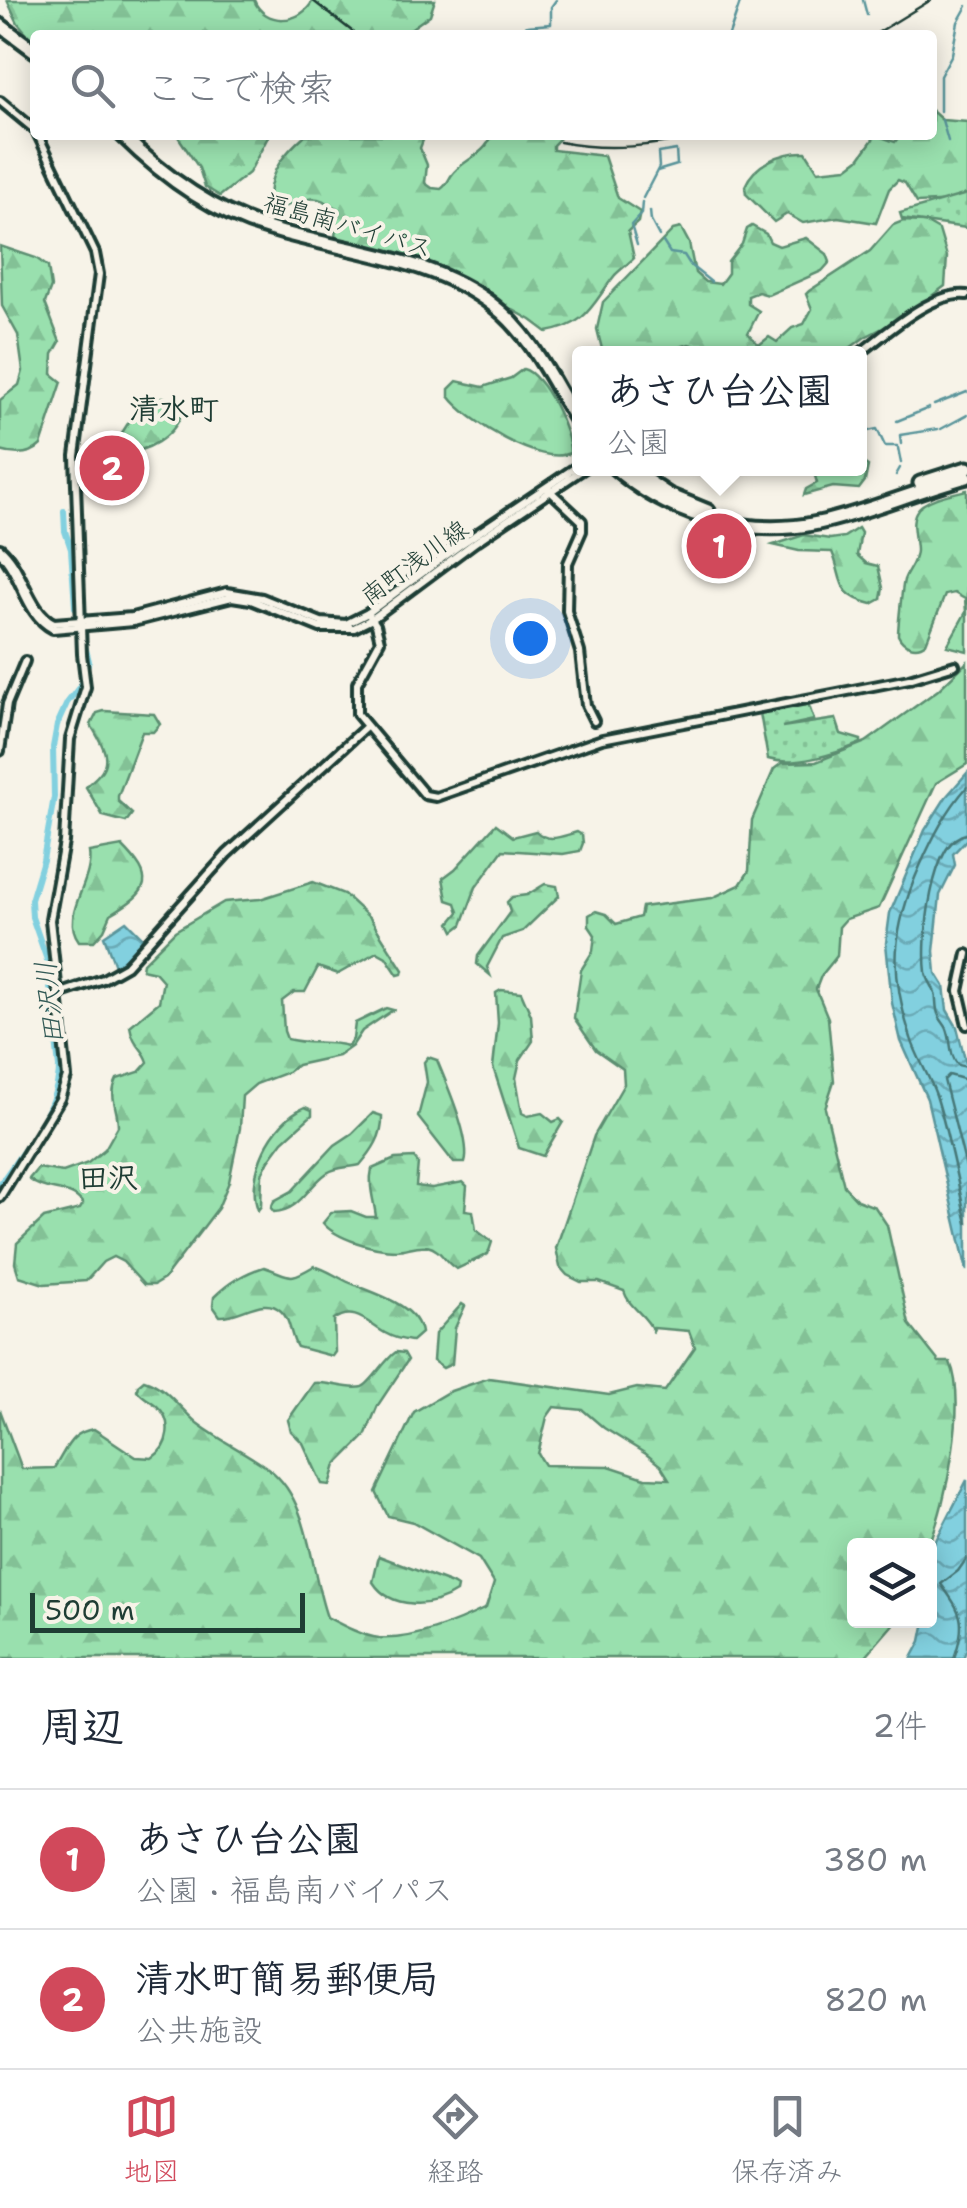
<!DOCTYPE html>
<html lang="ja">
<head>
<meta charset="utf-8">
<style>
	body { margin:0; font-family:"Shantell Sans","Klee One",sans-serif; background:#f6f6f7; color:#1f2937 }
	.controls { position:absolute; right:30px; bottom:30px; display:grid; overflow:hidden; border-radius:10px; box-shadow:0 5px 25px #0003 }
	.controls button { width:90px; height:90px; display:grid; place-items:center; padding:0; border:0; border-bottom:2px solid #e0e1e3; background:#fff; color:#1f2937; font:50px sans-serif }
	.scale { position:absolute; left:30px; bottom:25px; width:275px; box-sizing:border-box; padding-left:10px; border:5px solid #1f3d34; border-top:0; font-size:28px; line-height:35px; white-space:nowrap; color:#1f3d34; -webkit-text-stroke:8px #f7f3e8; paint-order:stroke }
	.you { position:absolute; left:530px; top:638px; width:35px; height:35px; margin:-25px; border:8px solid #fff; border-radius:50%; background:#1a73e8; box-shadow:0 0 0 15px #1a73e833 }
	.badge { display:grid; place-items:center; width:65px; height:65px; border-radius:50%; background:#d1495b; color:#fff; font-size:32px; font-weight:700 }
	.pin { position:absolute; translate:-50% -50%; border:5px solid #fff; box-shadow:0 2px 10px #0006 }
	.popup { position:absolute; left:572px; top:346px; width:295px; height:130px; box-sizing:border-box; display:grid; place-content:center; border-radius:10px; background:#fff; filter:drop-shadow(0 2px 8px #0005); font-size:32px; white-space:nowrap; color:#747a83 }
	.popup b { font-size:38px; color:#1f2937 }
	.popup::after { content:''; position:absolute; left:50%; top:100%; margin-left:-20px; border:20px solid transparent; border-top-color:#fff }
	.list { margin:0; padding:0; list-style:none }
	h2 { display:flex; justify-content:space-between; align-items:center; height:130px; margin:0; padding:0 40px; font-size:42px }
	h2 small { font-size:32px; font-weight:400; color:#747a83 }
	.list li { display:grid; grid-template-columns:65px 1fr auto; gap:30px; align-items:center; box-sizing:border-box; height:140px; padding:0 40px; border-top:2px solid #e0e1e3 }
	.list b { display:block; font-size:38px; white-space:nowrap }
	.list p { margin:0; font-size:32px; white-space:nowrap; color:#747a83 }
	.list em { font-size:32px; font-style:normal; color:#747a83 }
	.icon { flex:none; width:55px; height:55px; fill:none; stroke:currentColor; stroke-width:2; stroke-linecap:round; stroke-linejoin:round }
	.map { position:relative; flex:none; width:967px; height:1658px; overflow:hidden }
	.search { position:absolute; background:#fff; box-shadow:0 5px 25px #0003; left:30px; right:30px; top:30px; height:110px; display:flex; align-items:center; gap:25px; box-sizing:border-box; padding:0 35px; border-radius:10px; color:#747a83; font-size:38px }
	.sheet { height:410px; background:#fff }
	nav { display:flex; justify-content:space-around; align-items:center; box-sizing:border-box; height:140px; border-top:2px solid #e0e1e3; background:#fff; font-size:28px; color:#747a83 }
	nav a { display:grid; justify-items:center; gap:5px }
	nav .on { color:#d1495b }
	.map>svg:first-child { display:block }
	.forest { fill:url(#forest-firs); stroke:#5c8e71; stroke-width:2.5; fill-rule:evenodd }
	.park { fill:url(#park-dots); stroke:#5c8e71; stroke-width:2.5 }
	.water { fill:url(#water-waves); stroke:#5a959b; stroke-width:2.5 }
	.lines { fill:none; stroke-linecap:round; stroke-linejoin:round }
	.shore { stroke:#477878; stroke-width:2.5 }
	.stream { stroke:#5a959b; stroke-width:2.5 }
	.river { stroke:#82d0df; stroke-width:6 }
	.tertiary-casing { stroke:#1f3d34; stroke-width:14 }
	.trunk-casing { stroke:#1f3d34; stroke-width:19 }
	.tertiary { stroke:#f7f3e8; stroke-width:6 }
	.trunk { stroke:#f7f3e8; stroke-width:11 }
	.rail { stroke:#1f3d34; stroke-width:2.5 }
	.labels { text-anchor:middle; stroke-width:8; stroke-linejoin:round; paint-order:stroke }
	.street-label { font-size:25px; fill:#1f3d34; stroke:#f7f3e8 }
	.water-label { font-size:28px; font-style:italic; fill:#335a56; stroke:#f7f3e8 }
	.quarter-label { font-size:30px; font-weight:bold; fill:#1f3d34; stroke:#f7f3e8 }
</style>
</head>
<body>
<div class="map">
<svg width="967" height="1658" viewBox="0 0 967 1658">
	<defs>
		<pattern id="forest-firs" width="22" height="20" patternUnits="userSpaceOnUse" patternTransform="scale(2.5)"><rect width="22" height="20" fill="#99e0ae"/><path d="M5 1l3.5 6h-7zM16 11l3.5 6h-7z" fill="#83c196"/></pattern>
		<pattern id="park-dots" width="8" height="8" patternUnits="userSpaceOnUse" patternTransform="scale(2.5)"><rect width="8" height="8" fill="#99e0ae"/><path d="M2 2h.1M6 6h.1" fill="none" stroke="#83c196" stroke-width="1.8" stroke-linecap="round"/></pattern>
		<pattern id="water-waves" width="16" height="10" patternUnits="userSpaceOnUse" patternTransform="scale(2.5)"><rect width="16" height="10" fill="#82d0df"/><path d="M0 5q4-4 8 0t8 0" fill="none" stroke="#6aaab6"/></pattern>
	</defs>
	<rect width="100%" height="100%" fill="#f7f3e8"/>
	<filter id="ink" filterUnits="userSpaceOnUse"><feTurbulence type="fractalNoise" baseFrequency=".01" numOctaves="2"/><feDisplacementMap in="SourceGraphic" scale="20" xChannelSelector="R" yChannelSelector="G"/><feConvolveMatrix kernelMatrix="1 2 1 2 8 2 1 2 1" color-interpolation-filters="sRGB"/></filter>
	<g filter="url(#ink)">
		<!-- forest -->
		<g class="forest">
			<path d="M7,0H254C264,26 301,25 313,0H435L430,15L402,35H35V43L18,23Z"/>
			<path d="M932,111L942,120L967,122V194L956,201L917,203L905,183L898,180L889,189L876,223L838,217L803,223L787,214L774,222L746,194L745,186C754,164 783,151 806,152L818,171L847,168L859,159L876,135L895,142L900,135H932Z"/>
			<polygon points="177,135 269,135 249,173 220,196 205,187 199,168"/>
			<path d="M305,135H425L420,148L427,165L425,183L432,188L441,189C446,186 448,181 451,176C462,159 484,157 492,135H563L553,145V150L604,156L618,198L640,212L638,222L628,231L634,258C628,264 621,269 615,275C592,304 588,325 547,332L531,320L436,267L335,240L337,208C315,193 307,198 284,207L269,195C271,168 285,153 305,135Z"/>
			<polygon points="903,221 925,222 939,230 947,257 945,286 902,318 865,337 843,353 754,353 749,347 743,353 702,353 699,347 689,344 661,353 603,353 597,329 603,302 673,230 681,228 689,243 695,273 705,282 720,284 728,273 728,262 742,244 747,229 752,226 766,234 770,242 779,246 806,238 827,254 830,262 822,271 768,295 758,292 748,296 748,304 759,311 748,333 759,345 769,337 777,342 792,328 804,324 812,309 806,294 809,291 870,251 893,225"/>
			<path d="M0,246L36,258L48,267L51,287L45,303L60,342L53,354L52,374L62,382L41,445C30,456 14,455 0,451V400L19,385L23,371L18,335L2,306Z"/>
			<path d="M523,369C543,373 571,432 570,453C541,467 466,420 449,396V389L457,381L483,387L511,378Z"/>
			<path d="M163,397L176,404L182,412C175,437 145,454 120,452L115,445C126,426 139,400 163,397Z"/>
			<polygon points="859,460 868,466 865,481 859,489 833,487 804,495 806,489 817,483 813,469 859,468"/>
			<path d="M967,490V651L947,646L966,612L965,599L954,593L945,595L926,643C916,651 903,646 898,635C898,627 902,588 904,580C908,569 915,565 916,551C916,539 910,523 916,512C922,499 954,493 967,490Z"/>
			<path d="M858,528L861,533L857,555L866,563L878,566L883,588L881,599L872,604C834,595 844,579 832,552L799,551L773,545L804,535L830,539L844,537Z"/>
			<path d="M967,662V764L936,783L879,908L846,919L839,927L837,956L821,976L816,989L828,1018L834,1081L825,1108L844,1186L857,1200L875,1207L887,1225L909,1324L939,1362H950C967,1401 947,1501 929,1545L854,1546V1620L896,1621L864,1658H0V1410L22,1469L54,1468C66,1450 70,1432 94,1429L136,1457L152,1458C169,1447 174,1421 157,1406C150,1400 143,1398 137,1390L138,1385L144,1380C166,1386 180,1409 197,1423C219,1440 246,1452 269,1469C311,1501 310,1571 327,1617C342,1625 362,1636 379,1638C411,1641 458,1622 486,1608L494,1583L479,1559L413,1522L388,1516L376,1492L414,1412L448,1392L489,1378L609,1395L637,1388L665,1391L695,1347L689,1331L654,1328L653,1331C646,1314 629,1308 624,1291L599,1282H581L567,1275L560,1267L556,1248L594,1136L624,1084L623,1069L596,1050L574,1018L581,970L593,951L595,935L589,926V915L596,911L606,914L616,924L640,917L642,907L712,898L740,885L749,871L752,820L774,769L782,763L816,762L866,742L938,690ZM554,1407L583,1410L604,1428L646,1454L661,1466L669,1479L645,1478L609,1466L545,1465L538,1454L547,1417Z"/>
			<path d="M104,711L154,714L160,724L153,732H142L118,796V801L132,814L126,822L103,816L86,787C90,782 95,779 99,774C114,758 99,740 91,725L97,713Z"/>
			<path d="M496,824L513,837L536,831C548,844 562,836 577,832L582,835L583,843L580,851L563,854L503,850L476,887L462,925L454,931L450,923L459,912L456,903L447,900L443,878L455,869Z"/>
			<path d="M122,846C156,880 150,891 111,914L104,930L94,941H79C59,915 94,882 89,852Z"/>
			<path d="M313,882L344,894L370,918L403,970L402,974L398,975L386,957L377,952L338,974L318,967L305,992H294L282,1001L284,1031L287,1039C309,1045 327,1040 348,1046L353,1039L355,1023L386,1008L393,1010L362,1031L352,1046L338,1056L297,1065L288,1072L256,1084L242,1096L240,1128L229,1182L218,1208L164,1279L154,1285H144L123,1262L113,1257L103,1262L86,1281L44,1284L19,1276L15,1263L17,1243L44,1218L80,1209L83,1204C70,1185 45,1194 29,1179L38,1168L63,1172L88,1163L105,1149L118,1126C118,1107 108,1097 117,1079L139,1072L148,1062C144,1048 133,1046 130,1026L159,1002L163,981L155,972L142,969L143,963L175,931L224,902L260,899Z"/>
			<polygon points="545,884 557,886 559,896 523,931 502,938 487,967 490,975 477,964 478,956 510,912 507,902 512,897 527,895"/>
			<polygon points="501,990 521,992 531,1015 533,1041 520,1060 516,1078 522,1113 528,1116 542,1113 553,1122 560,1119 563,1122 543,1156 519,1148 493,1067 498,1023 496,993"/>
			<path d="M428,1057L437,1060C446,1083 472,1140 465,1163H454L418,1117L427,1082L424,1062Z"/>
			<path d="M305,1107L312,1110V1115L283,1141L269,1160L262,1174L261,1206L258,1210C245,1175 272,1121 305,1107Z"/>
			<path d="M373,1113L382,1116C383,1136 372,1151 360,1165C349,1168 337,1166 327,1173C308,1186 300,1211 274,1212L271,1208L274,1201L292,1191L335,1145L353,1133Z"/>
			<path d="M414,1158L418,1163L416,1186L432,1188L463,1182L467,1186L465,1210L473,1211L476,1230L492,1242L488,1254L457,1269C445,1264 442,1249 427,1246C417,1244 406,1250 396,1250C375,1250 336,1239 323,1223L332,1212L351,1211L366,1217H376C374,1200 368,1185 372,1169L395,1159Z"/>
			<path d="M314,1266C325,1269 334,1275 344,1280C367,1292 417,1302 421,1333L412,1341C404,1340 395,1339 387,1334C369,1325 355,1305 334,1320L335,1352L332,1356L297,1347C290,1336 291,1320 281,1311C264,1294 239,1318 220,1316L213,1306L214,1297C229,1282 244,1273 264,1267C292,1276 287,1282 314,1266Z"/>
			<polygon points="462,1304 465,1306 455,1328 452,1364 443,1368 433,1361 435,1334"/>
			<path d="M396,1352L404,1353L408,1360L378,1405L365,1436L336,1465L330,1485L322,1484L303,1443L291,1431L288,1420L314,1383C328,1381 349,1391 362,1387C371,1384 384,1360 396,1352Z"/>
			<path d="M379,1556L452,1584L457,1587L456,1592C432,1608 391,1610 373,1582Z"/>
		</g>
		<!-- park -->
		<g class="park">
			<polygon points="967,194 967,228 902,219 900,213"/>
			<path d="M808,703L814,720L782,727L836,719L841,734L861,740V743C836,754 794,767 768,759L760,713Z"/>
		</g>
		<!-- water -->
		<g class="water">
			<polygon points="967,773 967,839 953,854 955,865 940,895 934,951 936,973 944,986 947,1010 957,1027 967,1068 967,1271 927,1099 901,1041 892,1003 886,943 890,913 925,830 946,797"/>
			<polygon points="126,921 147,942 131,960 116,969 104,936"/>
			<polygon points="967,1480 967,1649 963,1658 912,1658 921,1641 925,1621 930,1620 933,1592 930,1552"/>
		</g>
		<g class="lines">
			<!-- shore -->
			<g class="shore">
				<path d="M967,787C946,811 933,837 920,866C892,929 889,972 911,1038C917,1058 929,1075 936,1095C949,1136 957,1181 967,1223"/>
				<path d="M967,834C930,838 922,942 926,972C927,980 933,985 935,993C937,1000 935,1009 939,1016C941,1021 945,1024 947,1029C952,1042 949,1055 958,1065L967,1067"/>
				<polyline points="967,1080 949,1075 944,1080 967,1171"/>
				<path d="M954,1658C967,1622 962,1613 941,1584L958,1571L967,1558"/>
			</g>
			<!-- stream -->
			<g class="stream">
				<polyline points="764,0 777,0"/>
				<polyline points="863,0 867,15"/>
				<polyline points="511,35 527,26 551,24 551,7 556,0"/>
				<polyline points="729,35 741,0"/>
				<polyline points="940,111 940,76 952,54 958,22 967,6"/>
				<polyline points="942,120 948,141"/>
				<polyline points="643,198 659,167 658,153 676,150 677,165 657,171"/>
				<polyline points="650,211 651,221 659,236"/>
				<polyline points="663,242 670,253 684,255 691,266 711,282"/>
				<polyline points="637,245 631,225 641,214 642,202"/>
				<polyline points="934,405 967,392"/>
				<polyline points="897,421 929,408"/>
				<polyline points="941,429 967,415"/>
				<polyline points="859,433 877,429 885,446 897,446"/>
				<polyline points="901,444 900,435 938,429"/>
				<polyline points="898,448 901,463"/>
				<polyline points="896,475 900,468"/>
			</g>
			<!-- river -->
			<g class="river">
				<polyline points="64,511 65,531 71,549 75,607"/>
				<path d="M0,1184C23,1150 59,1109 59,1067L47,960L32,917L31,900L43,860L54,797L53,747L57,725L67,703L80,686L89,661L83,638"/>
			</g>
			<!-- tertiary casing -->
			<g class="tertiary-casing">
				<g id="tertiary">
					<polyline points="0,101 35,130"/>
					<path d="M859,354C887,333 932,291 967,295"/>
					<polyline points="547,488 582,521 582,531 568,563 567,611 580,652 586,705 594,721"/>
					<path d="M0,548C24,568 28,611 54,623L132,617L227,592L262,598L321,622L346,624L368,613L460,545L579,465"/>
					<path d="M0,553C22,574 24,614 53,629L133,622L232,597L251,600L320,628H354L372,619L474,543L585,468"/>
					<polyline points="368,613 376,625 380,641 357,683 357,714 425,795 436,797 602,739 909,679 955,665"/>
					<polyline points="0,751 7,704 25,661"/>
					<polyline points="967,954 959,991 967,1025"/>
					<polyline points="58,994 103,979 126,966 227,854 366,727"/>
					<polyline points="0,1197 60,1099 67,1077 50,920 64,842 70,739 86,687 82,654 75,456 99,274 95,253 38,135"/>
				</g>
			</g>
			<!-- trunk casing -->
			<g class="trunk-casing">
				<g id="trunk">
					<polyline points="0,25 35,51"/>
					<path d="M122,135C164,177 212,212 270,229C344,252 431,256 494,306C534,337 552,383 579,424"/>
					<path d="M615,468C670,516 746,538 818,523C869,512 917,490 967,477"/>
					<polyline points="629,468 669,495 708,511"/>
					<polyline points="920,483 967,468"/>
				</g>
			</g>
			<!-- tertiary -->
			<use href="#tertiary" class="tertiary"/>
			<!-- trunk -->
			<use href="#trunk" class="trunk"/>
			<!-- rail -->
			<g class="rail">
				<polyline points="312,0 357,35"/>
				<polyline points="874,35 931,0"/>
				<path d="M560,142C608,152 655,146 702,135"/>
			</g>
		</g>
	</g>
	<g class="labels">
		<!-- street labels -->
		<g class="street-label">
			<text transform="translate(348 225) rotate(16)" y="9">福島南バイパス</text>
			<text transform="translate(414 562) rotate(-36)" y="9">南町浅川線</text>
		</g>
		<!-- water labels -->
		<g class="water-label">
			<text transform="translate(49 1003) rotate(-96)" y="10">田沢川</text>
		</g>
		<!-- quarter labels -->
		<g class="quarter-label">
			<text x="174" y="419">清水町</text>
			<text x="108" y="1188">田沢</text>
		</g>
	</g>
</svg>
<div class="controls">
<button><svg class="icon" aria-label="layers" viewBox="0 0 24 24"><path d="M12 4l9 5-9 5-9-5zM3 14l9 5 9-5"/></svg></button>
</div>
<div class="scale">500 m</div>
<div class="you"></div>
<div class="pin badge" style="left:719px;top:546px">1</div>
<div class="popup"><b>あさひ台公園</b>公園</div>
<div class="pin badge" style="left:112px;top:468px">2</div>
<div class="search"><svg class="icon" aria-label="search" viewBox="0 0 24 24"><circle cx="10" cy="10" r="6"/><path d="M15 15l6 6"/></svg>ここで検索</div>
</div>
<section class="sheet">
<h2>周辺<small>2件</small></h2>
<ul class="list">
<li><span class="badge">1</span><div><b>あさひ台公園</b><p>公園 · 福島南バイパス</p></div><em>380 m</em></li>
<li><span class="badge">2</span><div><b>清水町簡易郵便局</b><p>公共施設</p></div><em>820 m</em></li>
</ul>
</section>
<nav>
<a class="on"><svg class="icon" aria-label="map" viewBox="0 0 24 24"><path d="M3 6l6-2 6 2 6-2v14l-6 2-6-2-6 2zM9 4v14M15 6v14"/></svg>地図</a>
<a><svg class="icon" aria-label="directions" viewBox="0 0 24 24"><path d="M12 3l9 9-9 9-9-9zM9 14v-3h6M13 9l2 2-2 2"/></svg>経路</a>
<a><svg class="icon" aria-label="saved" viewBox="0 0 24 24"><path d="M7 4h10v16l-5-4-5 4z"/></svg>保存済み</a>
</nav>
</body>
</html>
